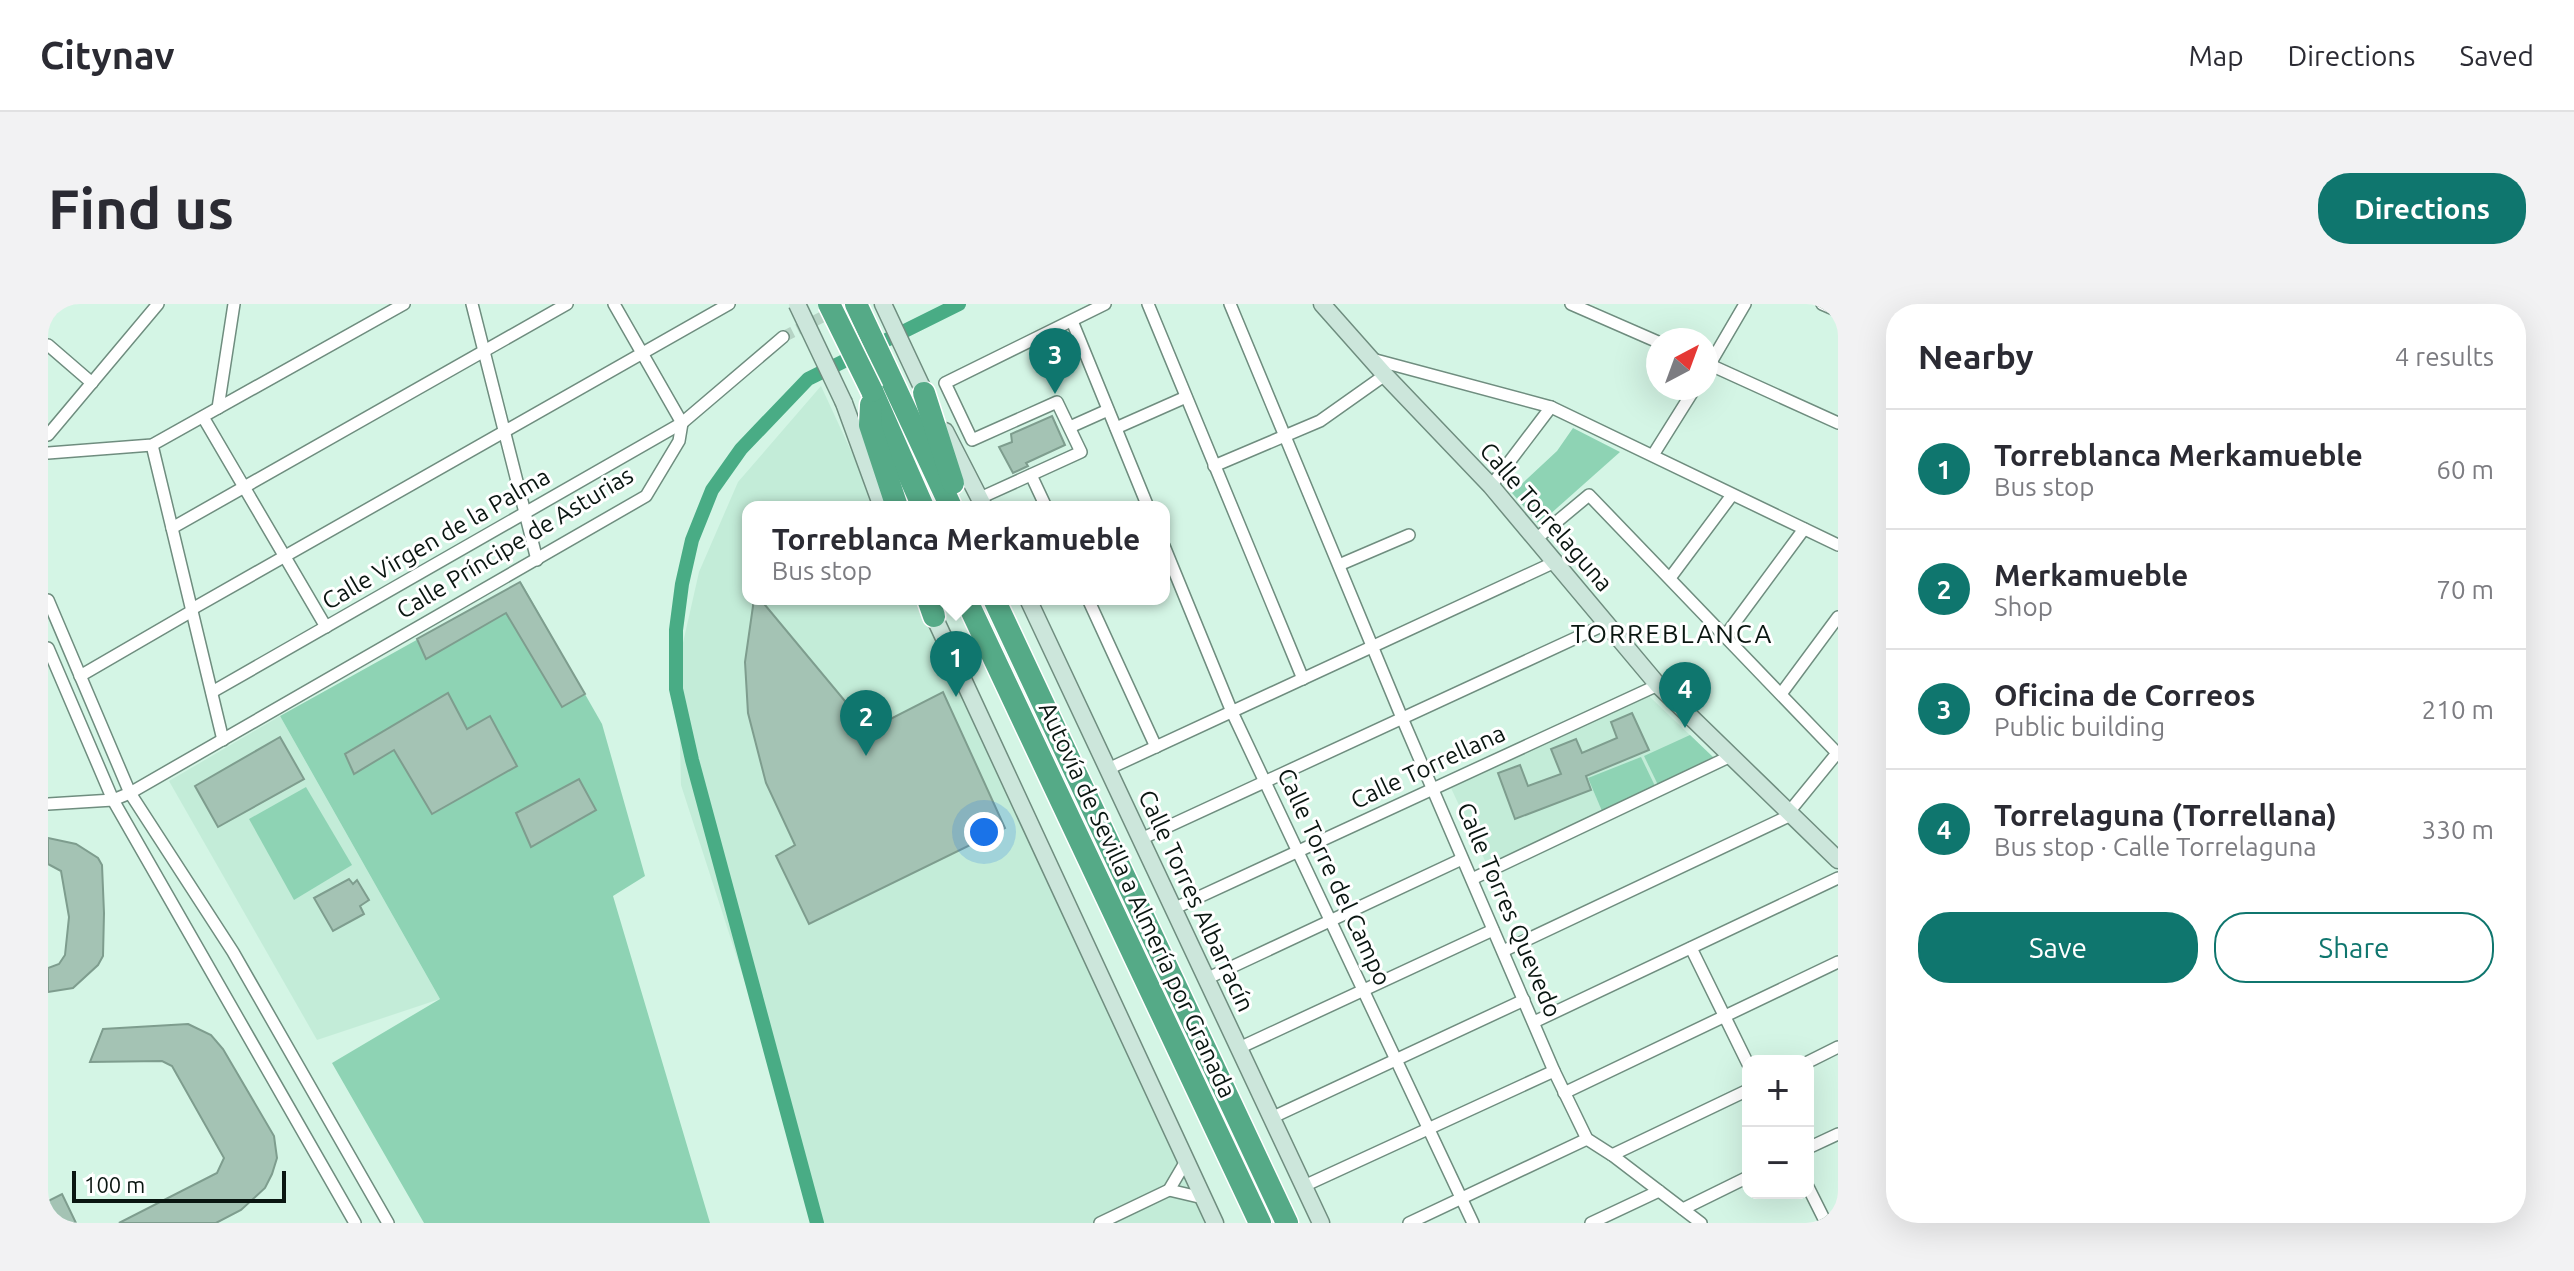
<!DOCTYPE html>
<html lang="en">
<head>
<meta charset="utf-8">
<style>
	body { margin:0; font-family:Ubuntu,sans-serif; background:#f2f2f3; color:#2b2b33 }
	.controls { position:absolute; right:24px; bottom:24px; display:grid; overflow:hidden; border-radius:16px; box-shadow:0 8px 32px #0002 }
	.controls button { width:72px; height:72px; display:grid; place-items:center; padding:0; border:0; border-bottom:2px solid #e1e1e2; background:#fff; color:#2b2b33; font:40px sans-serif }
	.compass { position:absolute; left:1598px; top:24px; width:72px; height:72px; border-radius:50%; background:#fff; box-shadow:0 8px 32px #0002; rotate:41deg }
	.scale { position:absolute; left:24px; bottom:20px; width:214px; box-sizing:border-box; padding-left:8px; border:4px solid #0a1611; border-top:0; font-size:22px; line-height:28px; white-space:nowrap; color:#0a1611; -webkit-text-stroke:6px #fff; paint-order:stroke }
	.you { position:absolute; left:936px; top:528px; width:28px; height:28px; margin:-20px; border:6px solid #fff; border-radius:50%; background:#1a73e8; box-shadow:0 0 0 12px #1a73e833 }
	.badge { display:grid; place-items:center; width:52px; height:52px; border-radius:50%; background:#0f766e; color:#fff; font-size:26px; font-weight:700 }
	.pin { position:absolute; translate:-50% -66px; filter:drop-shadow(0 2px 4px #0008) }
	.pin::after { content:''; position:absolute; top:42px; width:28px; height:24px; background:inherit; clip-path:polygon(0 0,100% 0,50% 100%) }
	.popup { position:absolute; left:694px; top:197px; width:428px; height:104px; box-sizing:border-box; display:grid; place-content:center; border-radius:16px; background:#fff; filter:drop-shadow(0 2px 6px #0005); font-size:26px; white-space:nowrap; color:#7c7c81 }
	.popup b { font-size:30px; color:#2b2b33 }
	.popup::after { content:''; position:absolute; left:50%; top:100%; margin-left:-16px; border:16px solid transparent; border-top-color:#fff }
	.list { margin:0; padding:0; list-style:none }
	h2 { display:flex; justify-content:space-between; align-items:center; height:104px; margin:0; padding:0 32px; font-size:34px }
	h2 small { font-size:26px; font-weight:400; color:#7c7c81 }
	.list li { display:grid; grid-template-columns:52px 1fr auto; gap:24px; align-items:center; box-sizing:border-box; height:120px; padding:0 32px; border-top:2px solid #e1e1e2 }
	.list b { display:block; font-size:30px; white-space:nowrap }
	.list p { margin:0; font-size:26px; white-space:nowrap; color:#7c7c81 }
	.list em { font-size:26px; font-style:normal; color:#7c7c81 }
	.actions { display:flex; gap:16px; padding:24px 32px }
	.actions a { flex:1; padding:18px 0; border:2px solid #0f766e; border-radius:32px; text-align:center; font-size:28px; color:#0f766e }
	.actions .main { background:#0f766e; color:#fff }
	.map { position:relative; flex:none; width:1790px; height:919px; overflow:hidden; border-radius:32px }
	header { display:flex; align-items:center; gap:48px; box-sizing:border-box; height:112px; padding:0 40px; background:#fff; border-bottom:2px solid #e1e1e2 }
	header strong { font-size:38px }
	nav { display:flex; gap:44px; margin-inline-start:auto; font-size:28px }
	.intro { display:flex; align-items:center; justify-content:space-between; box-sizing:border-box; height:192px; padding:0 48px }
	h1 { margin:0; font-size:56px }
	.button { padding:20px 36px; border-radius:32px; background:#0f766e; color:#fff; font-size:28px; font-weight:700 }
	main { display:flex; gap:48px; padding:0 48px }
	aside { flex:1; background:#fff; border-radius:32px; box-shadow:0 8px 32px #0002 }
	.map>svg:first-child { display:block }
	.built { fill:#c3ecd8 }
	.green { fill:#8ed3b4 }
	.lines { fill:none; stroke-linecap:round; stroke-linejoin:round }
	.canal { stroke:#49ac85; stroke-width:14 }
	.building { fill:#a4c3b4; stroke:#7e9d8e; stroke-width:2 }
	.street-tunnel { stroke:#b6d4c5; stroke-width:11; stroke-dasharray:11 5.5; stroke-linecap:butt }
	.street-casing { stroke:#6f8d7f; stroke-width:14 }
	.secondary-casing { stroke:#6f8d7f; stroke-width:19 }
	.highway-casing { stroke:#fff; stroke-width:25 }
	.street { stroke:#fff; stroke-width:11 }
	.secondary { stroke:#cce6db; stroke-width:16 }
	.highway { stroke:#55aa87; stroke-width:22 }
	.secondary-bridge-casing { stroke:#6f8d7f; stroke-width:19; stroke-linecap:butt }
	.highway-bridge-casing { stroke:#fff; stroke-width:25; stroke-linecap:butt }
	.secondary-bridge { stroke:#cce6db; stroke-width:16 }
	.highway-bridge { stroke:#55aa87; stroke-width:22 }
	.labels { text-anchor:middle; stroke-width:6; stroke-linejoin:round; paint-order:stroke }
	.street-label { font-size:24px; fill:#0a1611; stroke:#fff }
	.neighbourhood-label { font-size:26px; letter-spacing:2px; fill:#0a1611; stroke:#fff }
</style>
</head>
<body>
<header>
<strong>Citynav</strong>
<nav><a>Map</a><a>Directions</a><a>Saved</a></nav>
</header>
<div class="intro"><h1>Find us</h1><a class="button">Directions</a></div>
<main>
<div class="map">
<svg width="1790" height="919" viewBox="0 0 1790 919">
	<rect width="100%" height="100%" fill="#d4f5e5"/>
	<!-- built -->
	<g class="built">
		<polygon points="773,82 829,203 700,203 700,295 872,295 1162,919 775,919 633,481 630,361 651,268 690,178"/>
		<polygon points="1601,392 1667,455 1439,561 1403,484"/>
		<polygon points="232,412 392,695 269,736 121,477"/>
	</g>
	<!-- green -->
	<g class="green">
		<polygon points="1525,124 1572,148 1491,220 1464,189 1509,147"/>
		<polygon points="473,278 554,420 597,572 565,592 662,919 376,919 284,759 392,695 232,412"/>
		<polygon points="1642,431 1667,455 1610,481 1596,452"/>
		<polygon points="1593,453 1607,482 1554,507 1540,474"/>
		<polygon points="258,483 304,561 246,596 201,515"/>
	</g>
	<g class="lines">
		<!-- canal -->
		<polyline class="canal" points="769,919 644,456 628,385 628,326 634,280 644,236 664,186 693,145 760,75 911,0"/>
	</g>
	<!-- building -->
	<g class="building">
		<polygon points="1004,112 1017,141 978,159 980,162 965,169 951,143 964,138 963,130"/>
		<polygon points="472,278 537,390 514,403 458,309 378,355 369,335"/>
		<polygon points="706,295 712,295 821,426 895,388 957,524 761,620 728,552 747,541 718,479 700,409 697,358"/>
		<polygon points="400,389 419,425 442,412 469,462 384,510 346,446 306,470 297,450"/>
		<polygon points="1584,409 1601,446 1538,472 1543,486 1467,515 1450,469 1472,461 1480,482 1513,470 1503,445 1528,435 1534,449 1569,434 1563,418"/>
		<polygon points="232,433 256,475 170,523 147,482"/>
		<polygon points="531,475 548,506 483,543 468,509"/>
		<polygon points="0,534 28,540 50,554 54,561 56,609 55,652 50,661 25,684 0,688 0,664 11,660 17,651 21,613 13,567 0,560"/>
		<polygon points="301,575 305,580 309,576 321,596 312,602 316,610 285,627 266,594"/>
		<polygon points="140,720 163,731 175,745 226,832 229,854 224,870 217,884 193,906 168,919 71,919 169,869 176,854 124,762 114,757 42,758 55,725"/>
		<polygon points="14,890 28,919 0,919 0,897"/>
	</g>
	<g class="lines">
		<!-- street-tunnel -->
		<polyline class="street-tunnel" points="735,33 786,7"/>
		<!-- street casing -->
		<g class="street-casing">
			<g id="street">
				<polyline points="424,0 489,256"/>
				<polyline points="566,0 634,119"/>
				<polyline points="1100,0 1255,375"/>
				<polyline points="1182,0 1354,414 1506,767 1539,835 1564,851 1653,919"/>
				<polyline points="1523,0 1610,38"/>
				<polyline points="1774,0 1790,7"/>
				<polyline points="1024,17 1100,203"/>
				<polyline points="0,41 44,79"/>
				<polyline points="1324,55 1503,103 1790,241"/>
				<polyline points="1658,59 1790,119"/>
				<polyline points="1659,65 1697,0"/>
				<polyline points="170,104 186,0"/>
				<polyline points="155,113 278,323"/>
				<polyline points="1022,123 1060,106"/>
				<polyline points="1068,124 1138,93"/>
				<polyline points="0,131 110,0"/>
				<polyline points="104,141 175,436"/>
				<polyline points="0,149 104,141 356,0"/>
				<polyline points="1605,151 1647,84"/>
				<polyline points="1166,162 1272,117 1337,71"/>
				<polyline points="983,171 998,203"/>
				<polyline points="1443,182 1503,103"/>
				<polyline points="932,194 1033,148 1009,98 924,136 897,79 1057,0"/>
				<polyline points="124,224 519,0"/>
				<polyline points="1488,235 1541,191 1789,449"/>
				<polyline points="1116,242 1184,408 1425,919"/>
				<polyline points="1291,261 1361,231"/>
				<polyline points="1622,274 1684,191"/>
				<polyline points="1040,295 1108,443"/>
				<polyline points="0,296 82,489 185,648 340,919"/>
				<polyline points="144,305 681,0"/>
				<polyline points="1677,332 1756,225"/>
				<polyline points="0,344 65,496 307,919"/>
				<polyline points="32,372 144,307"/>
				<polyline points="164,388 634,119 735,33"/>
				<polyline points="1733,390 1790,313"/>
				<polyline points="1060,465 1507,258"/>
				<polyline points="0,500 65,496 82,489 598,192 631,137 634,119"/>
				<polyline points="1741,508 1790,448"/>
				<polyline points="1093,535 1558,320"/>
				<polyline points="1424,575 1683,452"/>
				<polyline points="1125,605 1610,381"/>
				<polyline points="1643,644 1700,760"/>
				<polyline points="1455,647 1743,511"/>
				<polyline points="1158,675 1414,555"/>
				<polyline points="1486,718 1790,574"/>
				<polyline points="1191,744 1445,626"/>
				<polyline points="1760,758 1790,743"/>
				<polyline points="1516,789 1790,658"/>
				<polyline points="1223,814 1476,696"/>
				<polyline points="1760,844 1790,830"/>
				<polyline points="1564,851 1700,786"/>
				<polyline points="1256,882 1506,767"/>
				<polyline points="1760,883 1778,919"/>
				<polyline points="1121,886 1155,894"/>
				<polyline points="1635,905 1700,873"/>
				<polyline points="1052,919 1121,886 1138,857"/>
				<polyline points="1361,919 1539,835"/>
				<polyline points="1543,919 1611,887"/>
			</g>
		</g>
		<!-- secondary casing -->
		<g class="secondary-casing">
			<g id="secondary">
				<polyline points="835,0 880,96"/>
				<polyline points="1274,0 1337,71 1443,182 1610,381 1790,556"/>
				<polyline points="796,99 834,203"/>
				<polyline points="897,127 936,203"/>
				<polyline points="980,295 1273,919"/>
				<polyline points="882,304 1167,919"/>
			</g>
		</g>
		<!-- highway casing -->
		<g class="highway-casing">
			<g id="highway">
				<polyline points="808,0 903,203"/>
				<polyline points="824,87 875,203"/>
				<polyline points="876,89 905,179"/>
				<polyline points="823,101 822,121 849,203"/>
				<polyline points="880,295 886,312"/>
				<polyline points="918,295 1212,919"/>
				<polyline points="946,295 1239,919"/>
			</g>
		</g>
		<!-- street -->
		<use href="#street" class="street"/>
		<!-- secondary -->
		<use href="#secondary" class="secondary"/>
		<!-- highway -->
		<use href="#highway" class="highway"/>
		<!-- secondary-bridge casing -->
		<g class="secondary-bridge-casing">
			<polyline id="secondary-bridge" points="749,0 796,99"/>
		</g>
		<!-- highway-bridge casing -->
		<g class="highway-bridge-casing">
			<polyline id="highway-bridge" points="781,0 824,87"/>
		</g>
		<!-- secondary-bridge -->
		<use href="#secondary-bridge" class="secondary-bridge"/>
		<!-- highway-bridge -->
		<use href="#highway-bridge" class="highway-bridge"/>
	</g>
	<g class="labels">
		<!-- street labels -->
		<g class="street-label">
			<text transform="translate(1498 213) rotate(49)" y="8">Calle Torrelaguna</text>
			<text transform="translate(388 235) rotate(-30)" y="8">Calle Virgen de la Palma</text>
			<text transform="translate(467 239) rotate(-31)" y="8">Calle Príncipe de Asturias</text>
			<text transform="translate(1380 463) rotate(-25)" y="8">Calle Torrellana</text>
			<text transform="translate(1286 573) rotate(65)" y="8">Calle Torre del Campo</text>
			<text transform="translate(1089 596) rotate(65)" y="8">Autovía de Sevilla a Almería por Granada</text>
			<text transform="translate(1148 597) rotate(65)" y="8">Calle Torres Albarracín</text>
			<text transform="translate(1461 606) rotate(67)" y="8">Calle Torres Quevedo</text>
		</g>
		<!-- neighbourhood labels -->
		<g class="neighbourhood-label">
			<text x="1624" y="339">TORREBLANCA</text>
		</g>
	</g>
</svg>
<div class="controls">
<button>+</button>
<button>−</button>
</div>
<svg class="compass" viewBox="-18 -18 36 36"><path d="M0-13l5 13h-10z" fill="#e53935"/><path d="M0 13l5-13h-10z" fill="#7c7c81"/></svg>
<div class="scale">100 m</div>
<div class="you"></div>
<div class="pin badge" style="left:908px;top:393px">1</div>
<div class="popup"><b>Torreblanca Merkamueble</b>Bus stop</div>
<div class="pin badge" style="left:818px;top:452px">2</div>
<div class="pin badge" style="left:1007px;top:90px">3</div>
<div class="pin badge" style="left:1637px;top:424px">4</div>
</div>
<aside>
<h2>Nearby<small>4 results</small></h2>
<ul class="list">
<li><span class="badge">1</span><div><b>Torreblanca Merkamueble</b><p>Bus stop</p></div><em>60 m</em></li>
<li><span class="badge">2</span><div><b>Merkamueble</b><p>Shop</p></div><em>70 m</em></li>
<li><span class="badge">3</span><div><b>Oficina de Correos</b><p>Public building</p></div><em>210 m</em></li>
<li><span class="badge">4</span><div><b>Torrelaguna (Torrellana)</b><p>Bus stop · Calle Torrelaguna</p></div><em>330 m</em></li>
</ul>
<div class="actions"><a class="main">Save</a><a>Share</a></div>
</aside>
</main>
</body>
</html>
